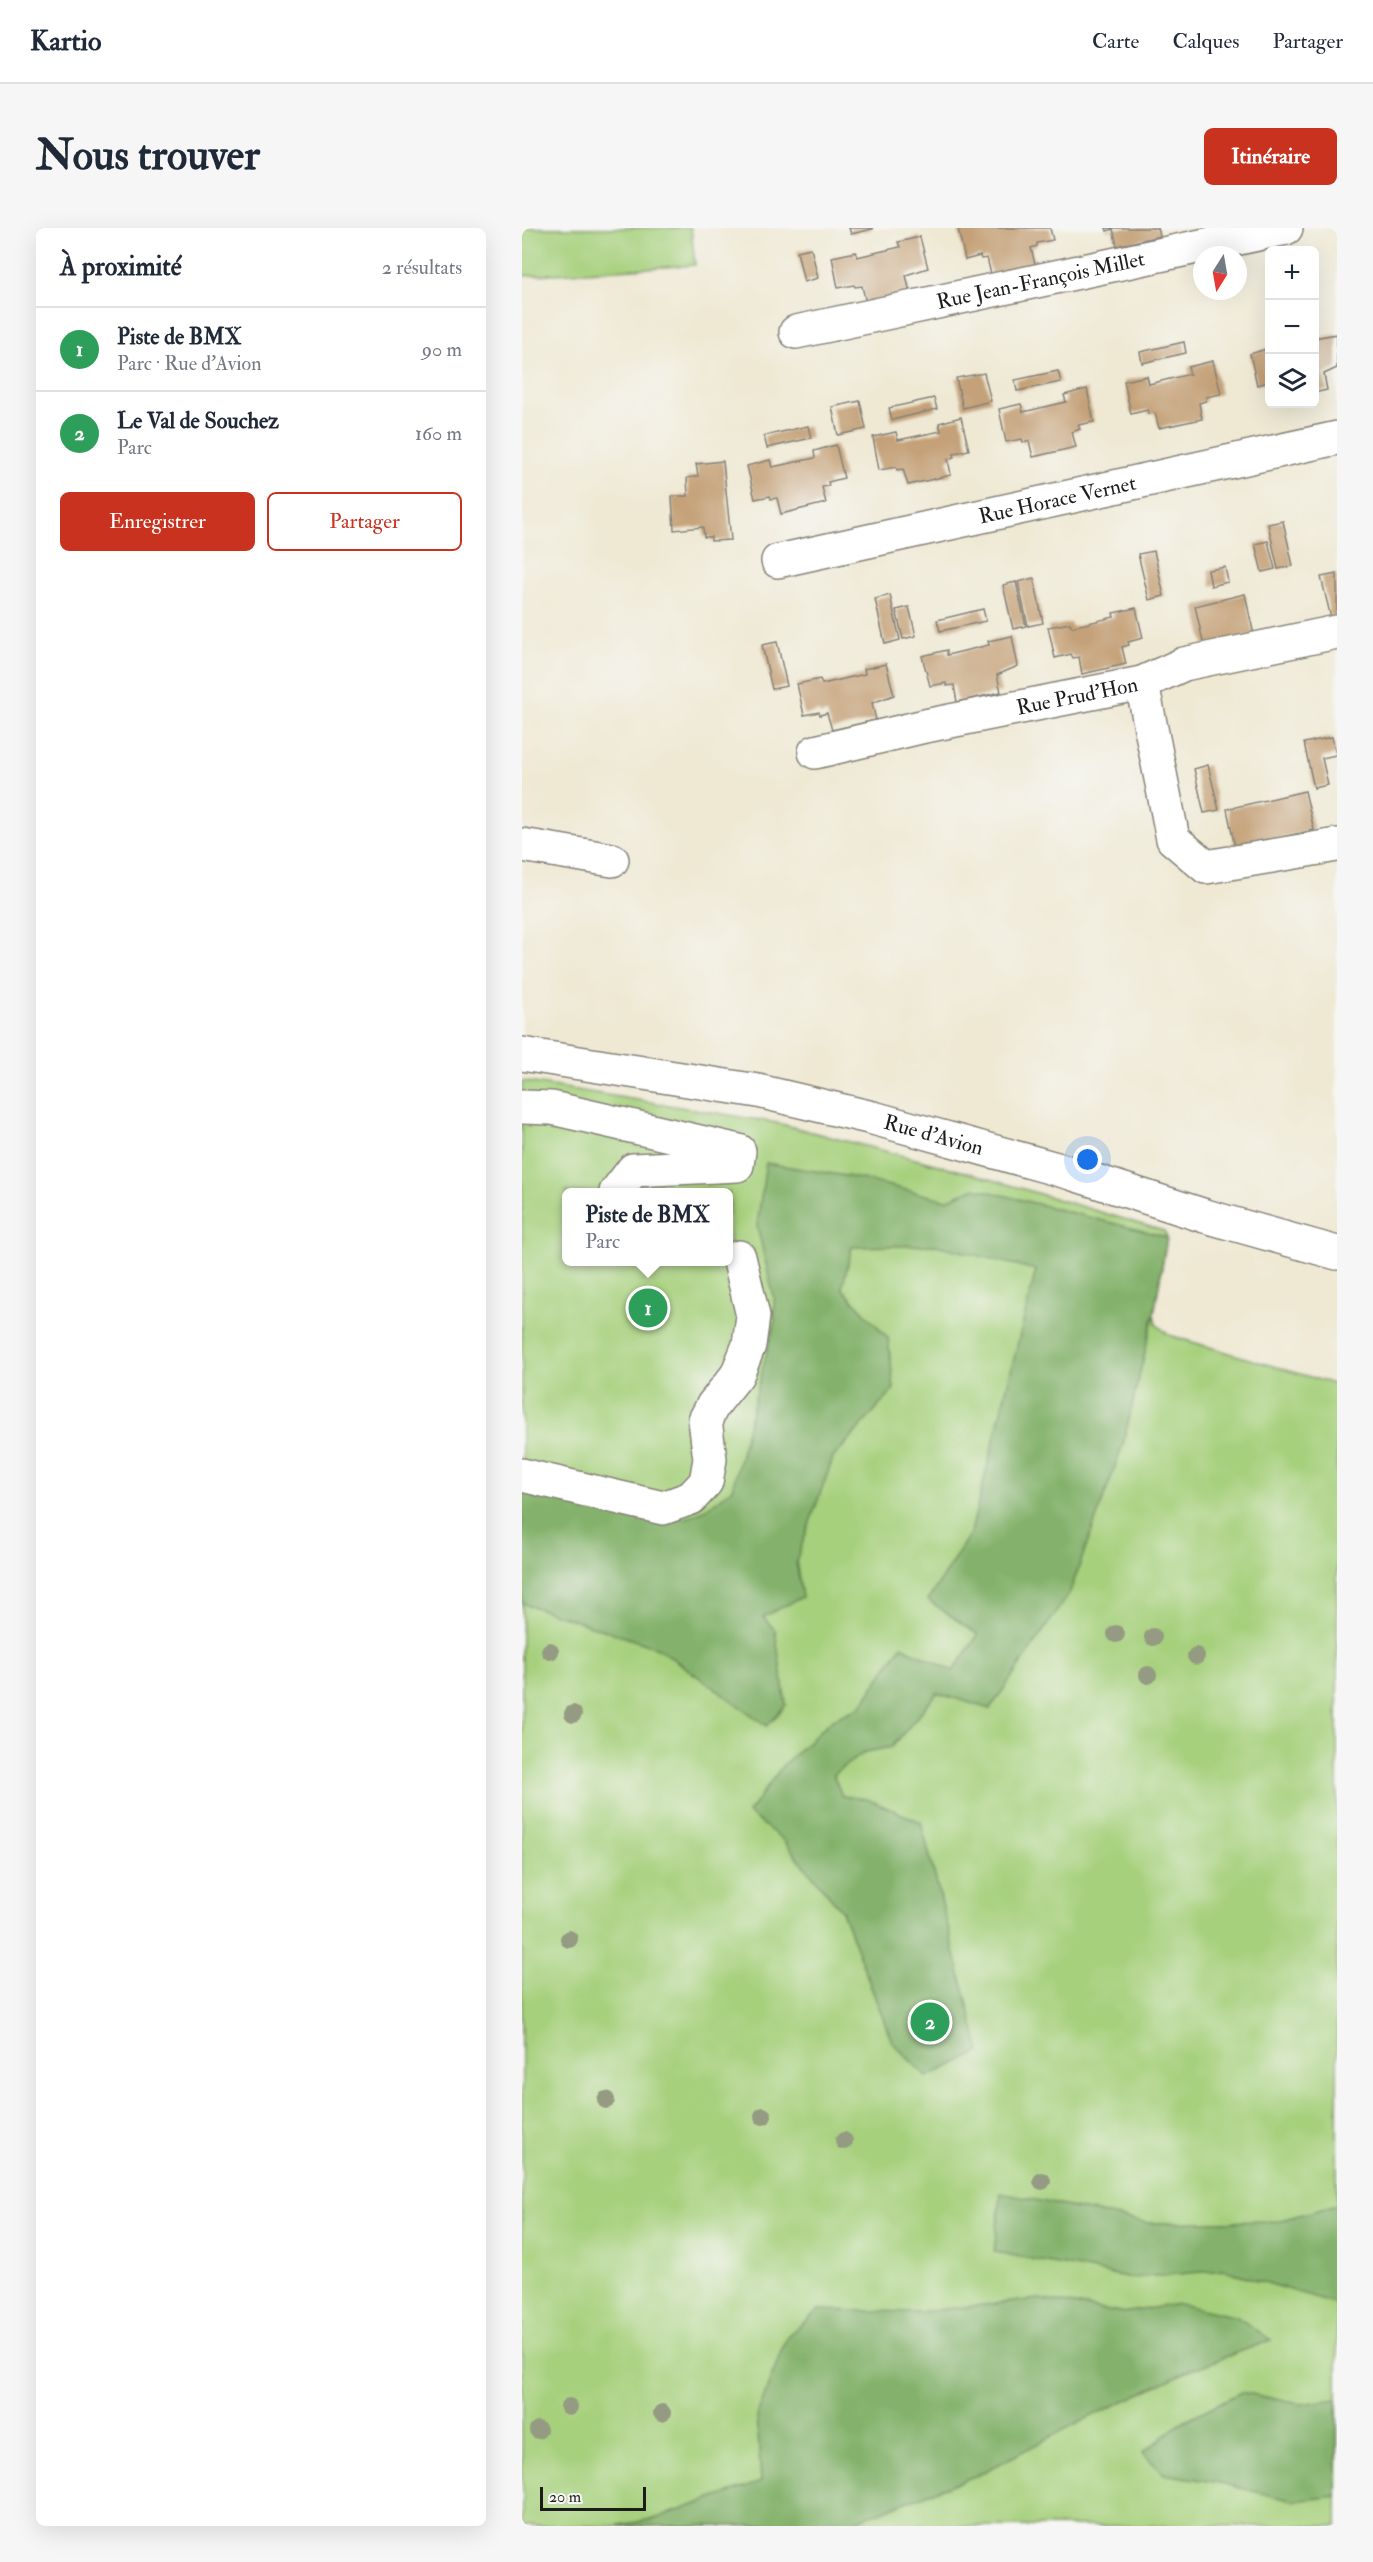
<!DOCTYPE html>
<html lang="fr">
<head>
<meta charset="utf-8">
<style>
	body { margin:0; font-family:"IM FELL Double Pica",serif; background:#f6f6f7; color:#1f2937 }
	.controls { position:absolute; right:18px; top:18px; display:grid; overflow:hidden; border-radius:9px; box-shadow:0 6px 24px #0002 }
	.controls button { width:54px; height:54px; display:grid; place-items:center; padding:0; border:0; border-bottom:2px solid #e0e1e3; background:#fff; color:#1f2937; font:30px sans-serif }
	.compass { position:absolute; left:671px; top:18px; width:54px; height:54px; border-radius:50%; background:#fff; box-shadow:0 6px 24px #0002; rotate:191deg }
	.scale { position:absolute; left:18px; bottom:15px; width:106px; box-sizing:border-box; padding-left:6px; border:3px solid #1c1c1c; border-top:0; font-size:16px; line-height:21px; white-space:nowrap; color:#1c1c1c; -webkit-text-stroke:4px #f6f6f2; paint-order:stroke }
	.you { position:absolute; left:566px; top:932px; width:21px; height:21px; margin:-15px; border:4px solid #fff; border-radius:50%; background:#1a73e8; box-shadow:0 0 0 9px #1a73e833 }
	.badge { display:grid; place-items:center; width:39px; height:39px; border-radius:50%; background:#c8321e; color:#fff; font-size:20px; font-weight:700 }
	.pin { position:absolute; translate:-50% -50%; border:3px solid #fff; box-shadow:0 2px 6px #0006 }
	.popup { position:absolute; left:40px; top:960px; width:171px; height:78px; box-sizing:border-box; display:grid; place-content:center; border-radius:9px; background:#fff; filter:drop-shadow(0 2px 4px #0005); font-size:20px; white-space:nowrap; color:#747a83 }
	.popup b { font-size:22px; color:#1f2937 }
	.popup::after { content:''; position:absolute; left:50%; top:100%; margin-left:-12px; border:12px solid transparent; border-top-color:#fff }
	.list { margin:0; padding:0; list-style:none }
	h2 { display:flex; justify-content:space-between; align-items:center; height:78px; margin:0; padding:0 24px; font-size:26px }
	h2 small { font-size:20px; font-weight:400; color:#747a83 }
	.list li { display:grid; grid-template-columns:39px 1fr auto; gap:18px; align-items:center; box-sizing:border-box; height:84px; padding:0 24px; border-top:2px solid #e0e1e3 }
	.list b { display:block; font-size:22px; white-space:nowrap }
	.list p { margin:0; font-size:20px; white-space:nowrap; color:#747a83 }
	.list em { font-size:20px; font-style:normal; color:#747a83 }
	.actions { display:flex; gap:12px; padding:18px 24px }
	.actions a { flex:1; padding:14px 0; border:2px solid #c8321e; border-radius:9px; text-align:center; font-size:21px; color:#c8321e }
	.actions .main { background:#c8321e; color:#fff }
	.icon { flex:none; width:33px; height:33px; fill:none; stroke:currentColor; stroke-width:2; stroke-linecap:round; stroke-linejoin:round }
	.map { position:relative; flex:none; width:815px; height:2298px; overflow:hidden; border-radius:9px }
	header { display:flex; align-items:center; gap:36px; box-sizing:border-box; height:84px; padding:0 30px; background:#fff; border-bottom:2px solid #e0e1e3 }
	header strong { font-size:28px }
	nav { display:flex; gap:33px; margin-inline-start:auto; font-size:21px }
	.intro { display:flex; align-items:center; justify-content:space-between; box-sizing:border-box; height:144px; padding:0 36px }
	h1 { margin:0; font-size:42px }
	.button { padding:15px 27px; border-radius:9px; background:#c8321e; color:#fff; font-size:21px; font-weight:700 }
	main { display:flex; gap:36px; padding:0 36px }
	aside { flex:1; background:#fff; border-radius:9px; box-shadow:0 6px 24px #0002 }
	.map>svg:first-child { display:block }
	.green { fill:#a6d07c; stroke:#61764c; stroke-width:1.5; fill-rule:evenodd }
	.forest { fill:#84b26c; stroke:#506744; stroke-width:1.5 }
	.building { fill:#c4a178 }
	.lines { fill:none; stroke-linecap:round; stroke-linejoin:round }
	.minor-casing { stroke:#868278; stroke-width:36 }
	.minor { stroke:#fff; stroke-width:33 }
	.tree { fill:#959b82 }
	.labels { text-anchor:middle; stroke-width:6; stroke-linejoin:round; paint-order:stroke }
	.street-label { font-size:21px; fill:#1c1c1c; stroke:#f6f6f2 }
</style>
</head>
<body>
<header>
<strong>Kartio</strong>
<nav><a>Carte</a><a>Calques</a><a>Partager</a></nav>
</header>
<div class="intro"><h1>Nous trouver</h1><a class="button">Itinéraire</a></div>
<main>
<aside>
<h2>À proximité<small>2 résultats</small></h2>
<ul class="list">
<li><span class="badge" style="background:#2e9e5b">1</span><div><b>Piste de BMX</b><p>Parc · Rue d'Avion</p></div><em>90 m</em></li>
<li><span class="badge" style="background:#2e9e5b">2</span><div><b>Le Val de Souchez</b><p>Parc</p></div><em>160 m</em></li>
</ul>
<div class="actions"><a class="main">Enregistrer</a><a>Partager</a></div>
</aside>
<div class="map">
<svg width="815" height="2298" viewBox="0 0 815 2298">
	<rect width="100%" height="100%" fill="#f6f6f2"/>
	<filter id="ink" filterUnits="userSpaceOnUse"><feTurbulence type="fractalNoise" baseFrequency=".0167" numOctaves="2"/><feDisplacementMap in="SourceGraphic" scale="12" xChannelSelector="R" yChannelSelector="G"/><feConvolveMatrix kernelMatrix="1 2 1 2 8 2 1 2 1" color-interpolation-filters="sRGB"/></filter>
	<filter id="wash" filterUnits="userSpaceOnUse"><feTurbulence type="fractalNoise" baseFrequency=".008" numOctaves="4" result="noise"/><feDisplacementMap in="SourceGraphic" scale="24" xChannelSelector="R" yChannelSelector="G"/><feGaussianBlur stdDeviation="1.35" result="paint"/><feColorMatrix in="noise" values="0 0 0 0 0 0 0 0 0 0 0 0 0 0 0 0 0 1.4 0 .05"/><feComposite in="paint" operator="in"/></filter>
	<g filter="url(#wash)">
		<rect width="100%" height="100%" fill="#efe9d4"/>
		<!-- green -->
		<g class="green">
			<polygon points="0,0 169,0 173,37 0,48"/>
			<path d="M0,853L255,895L451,946L642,1003L645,1009L632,1086L634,1096L647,1107L815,1157V2298H0ZM45,964H207V1034H45Z"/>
		</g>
		<!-- forest -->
		<g class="forest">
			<path d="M244,935L336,950L424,972L453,960L645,1009L632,1086L601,1216L548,1364L468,1481L415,1465L370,1519L343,1524L311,1546L320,1568L345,1571L399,1594L458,1824L405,1849L370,1814L320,1683L260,1611L226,1585L261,1537L310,1492L339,1478L379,1418L431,1443L456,1407L406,1372L449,1304L514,1042L414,1017L330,1019L320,1060L366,1110L372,1161L311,1230L274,1333L280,1369L241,1389L253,1402L264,1477L245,1498L136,1420L0,1375V1255C30,1262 145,1296 167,1289C183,1284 197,1271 210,1261L253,1092L252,1069L235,998Z"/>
			<polygon points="479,1965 626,1995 755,1993 815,1977 815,2076 702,2042 610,2050 472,2024"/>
			<polygon points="517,2071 599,2085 657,2076 715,2089 749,2112 666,2143 555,2195 458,2246 320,2298 92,2298 132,2291 239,2254 235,2187 265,2108 297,2082 396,2084"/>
			<polygon points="719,2164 778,2176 815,2171 815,2268 772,2273 698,2255 642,2246 621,2225 658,2195"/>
		</g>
		<g id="blocks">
			<!-- building -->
			<g class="building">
				<polygon points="327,0 351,0 351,1 329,6"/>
				<polygon points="436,0 528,0 531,12 515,15 515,18 509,20 513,36 469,46 465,30 459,31 458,28 443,32"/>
				<polygon points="584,0 636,0 638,8 595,18 591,1 585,3"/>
				<polygon points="398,9 406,40 384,47 388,65 344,75 340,58 333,59 332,57 316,60 310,29 334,24 335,29 378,19 376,14"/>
				<polygon points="289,20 296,50 282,54 275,23"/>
				<polygon points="815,106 815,140 802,146 805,162 792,165 792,110"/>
				<polygon points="662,114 664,125 620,135 618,124"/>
				<polygon points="747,120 747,154 735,157 728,126"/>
				<polygon points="691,133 699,166 684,169 684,173 677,175 680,191 637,200 633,185 626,186 626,182 609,186 602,153 625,148 627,156 668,146 666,139"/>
				<polygon points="536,143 539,154 495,163 493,152"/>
				<polygon points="462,145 469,173 441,180 434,150"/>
				<polygon points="565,161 572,194 556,197 558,201 550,204 554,219 511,229 507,213 501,214 500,211 484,214 477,181 499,176 501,184 544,174 542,167"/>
				<polygon points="412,170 415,181 370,192 367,180"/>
				<polygon points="338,173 344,201 316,207 310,179"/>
				<polygon points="439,189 447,222 432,225 432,229 426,231 429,247 386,257 381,241 375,242 374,239 357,242 351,209 374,204 376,212 419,203 417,195"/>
				<polygon points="286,198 289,210 245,220 242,208"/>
				<polygon points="314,217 322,250 306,254 307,258 300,259 304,275 259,286 255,270 249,271 248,268 233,271 225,238 248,232 250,239 293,230 292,223"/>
				<polygon points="201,233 209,312 189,313 189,309 182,309 181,299 152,302 150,268 166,268 165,250 176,248 174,236"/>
				<polygon points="761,293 771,338 756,341 746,296"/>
				<polygon points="746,313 753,341 740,344 733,316"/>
				<polygon points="632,323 642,368 627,372 616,326"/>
				<polygon points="703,339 706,354 689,358 686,342"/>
				<polygon points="815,346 815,388 809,390 799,349"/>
				<polygon points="512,350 521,395 506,398 496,354"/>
				<polygon points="494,354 504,398 491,401 481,357"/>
				<polygon points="723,366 732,407 682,418 673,378"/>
				<polygon points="368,367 378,412 363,416 353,371"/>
				<polygon points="387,379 394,408 381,411 374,382"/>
				<polygon points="614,380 621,410 606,414 607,417 600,419 604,436 560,446 557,429 551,430 549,426 533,430 526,399 548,395 550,399 592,389 591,385"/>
				<polygon points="461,381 464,393 418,403 415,392"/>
				<polygon points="490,408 496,438 475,447 479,464 435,474 432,457 425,458 424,455 408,458 400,428 425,422 425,427 467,417 466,413"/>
				<polygon points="255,414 265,458 250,461 240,417"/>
				<polygon points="364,436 372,467 350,475 354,492 310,502 305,485 298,487 297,484 282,487 275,456 298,451 300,456 343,446 342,441"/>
				<polygon points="810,509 814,527 800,530 806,557 792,560 782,515"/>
				<polygon points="686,537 697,582 682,585 672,541"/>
				<polygon points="783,563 792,602 713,620 705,581"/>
			</g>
		</g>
	</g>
	<g filter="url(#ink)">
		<use href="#blocks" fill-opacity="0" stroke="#868278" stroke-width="1.5"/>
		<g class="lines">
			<!-- minor casing -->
			<g class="minor-casing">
				<g id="minor">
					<path id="s1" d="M274,104L764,0"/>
					<path id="s2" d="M256,333L815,210"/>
					<polyline points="620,455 651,611 684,639 815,617"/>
					<path id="s3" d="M293,524L403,498L620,455L662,436L815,404"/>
					<polyline points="0,617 90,632"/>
					<path id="s4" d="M0,826L236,863L351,890L549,945L683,988L815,1025"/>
					<polyline points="0,879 30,880 217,923 215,937 111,942 94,964"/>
					<polyline points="0,1247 141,1280 169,1270 184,1254 188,1231 183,1192 191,1177 215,1147 227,1117 231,1088 217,1029"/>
				</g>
			</g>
			<!-- minor -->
			<use href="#minor" class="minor"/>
		</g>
		<!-- trees -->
		<g class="tree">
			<circle cx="594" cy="1406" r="9"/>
			<circle cx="631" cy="1409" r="9"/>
			<circle cx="28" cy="1423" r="9"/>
			<circle cx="674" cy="1428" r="9"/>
			<circle cx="626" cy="1447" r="9"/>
			<circle cx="51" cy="1486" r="9"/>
			<circle cx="47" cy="1711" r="9"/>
			<circle cx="84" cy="1872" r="9"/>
			<circle cx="241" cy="1888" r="9"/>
			<circle cx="322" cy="1913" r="9"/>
			<circle cx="520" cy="1953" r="9"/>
			<circle cx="47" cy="2179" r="9"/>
			<circle cx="140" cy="2185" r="9"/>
			<circle cx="16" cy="2202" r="9"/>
		</g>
	</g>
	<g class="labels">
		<!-- street labels -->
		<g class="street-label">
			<text dy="7" stroke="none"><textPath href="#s1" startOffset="250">Rue Jean-François Millet</textPath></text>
			<text dy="7" stroke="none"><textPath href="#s2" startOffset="286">Rue Horace Vernet</textPath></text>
			<text dy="7" stroke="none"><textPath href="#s3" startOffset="268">Rue Prud'Hon</textPath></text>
			<text dy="7" stroke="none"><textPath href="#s4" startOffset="420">Rue d'Avion</textPath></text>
		</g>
	</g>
</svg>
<div class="controls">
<button>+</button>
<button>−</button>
<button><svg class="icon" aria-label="layers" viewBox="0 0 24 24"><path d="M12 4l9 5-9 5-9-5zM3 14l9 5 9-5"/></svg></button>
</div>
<svg class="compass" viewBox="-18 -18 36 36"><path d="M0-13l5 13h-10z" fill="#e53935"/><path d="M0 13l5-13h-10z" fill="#747a83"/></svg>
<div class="scale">20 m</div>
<div class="you"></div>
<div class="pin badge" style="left:126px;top:1080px;background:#2e9e5b">1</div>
<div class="popup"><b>Piste de BMX</b>Parc</div>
<div class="pin badge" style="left:408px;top:1794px;background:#2e9e5b">2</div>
</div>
</main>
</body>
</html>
